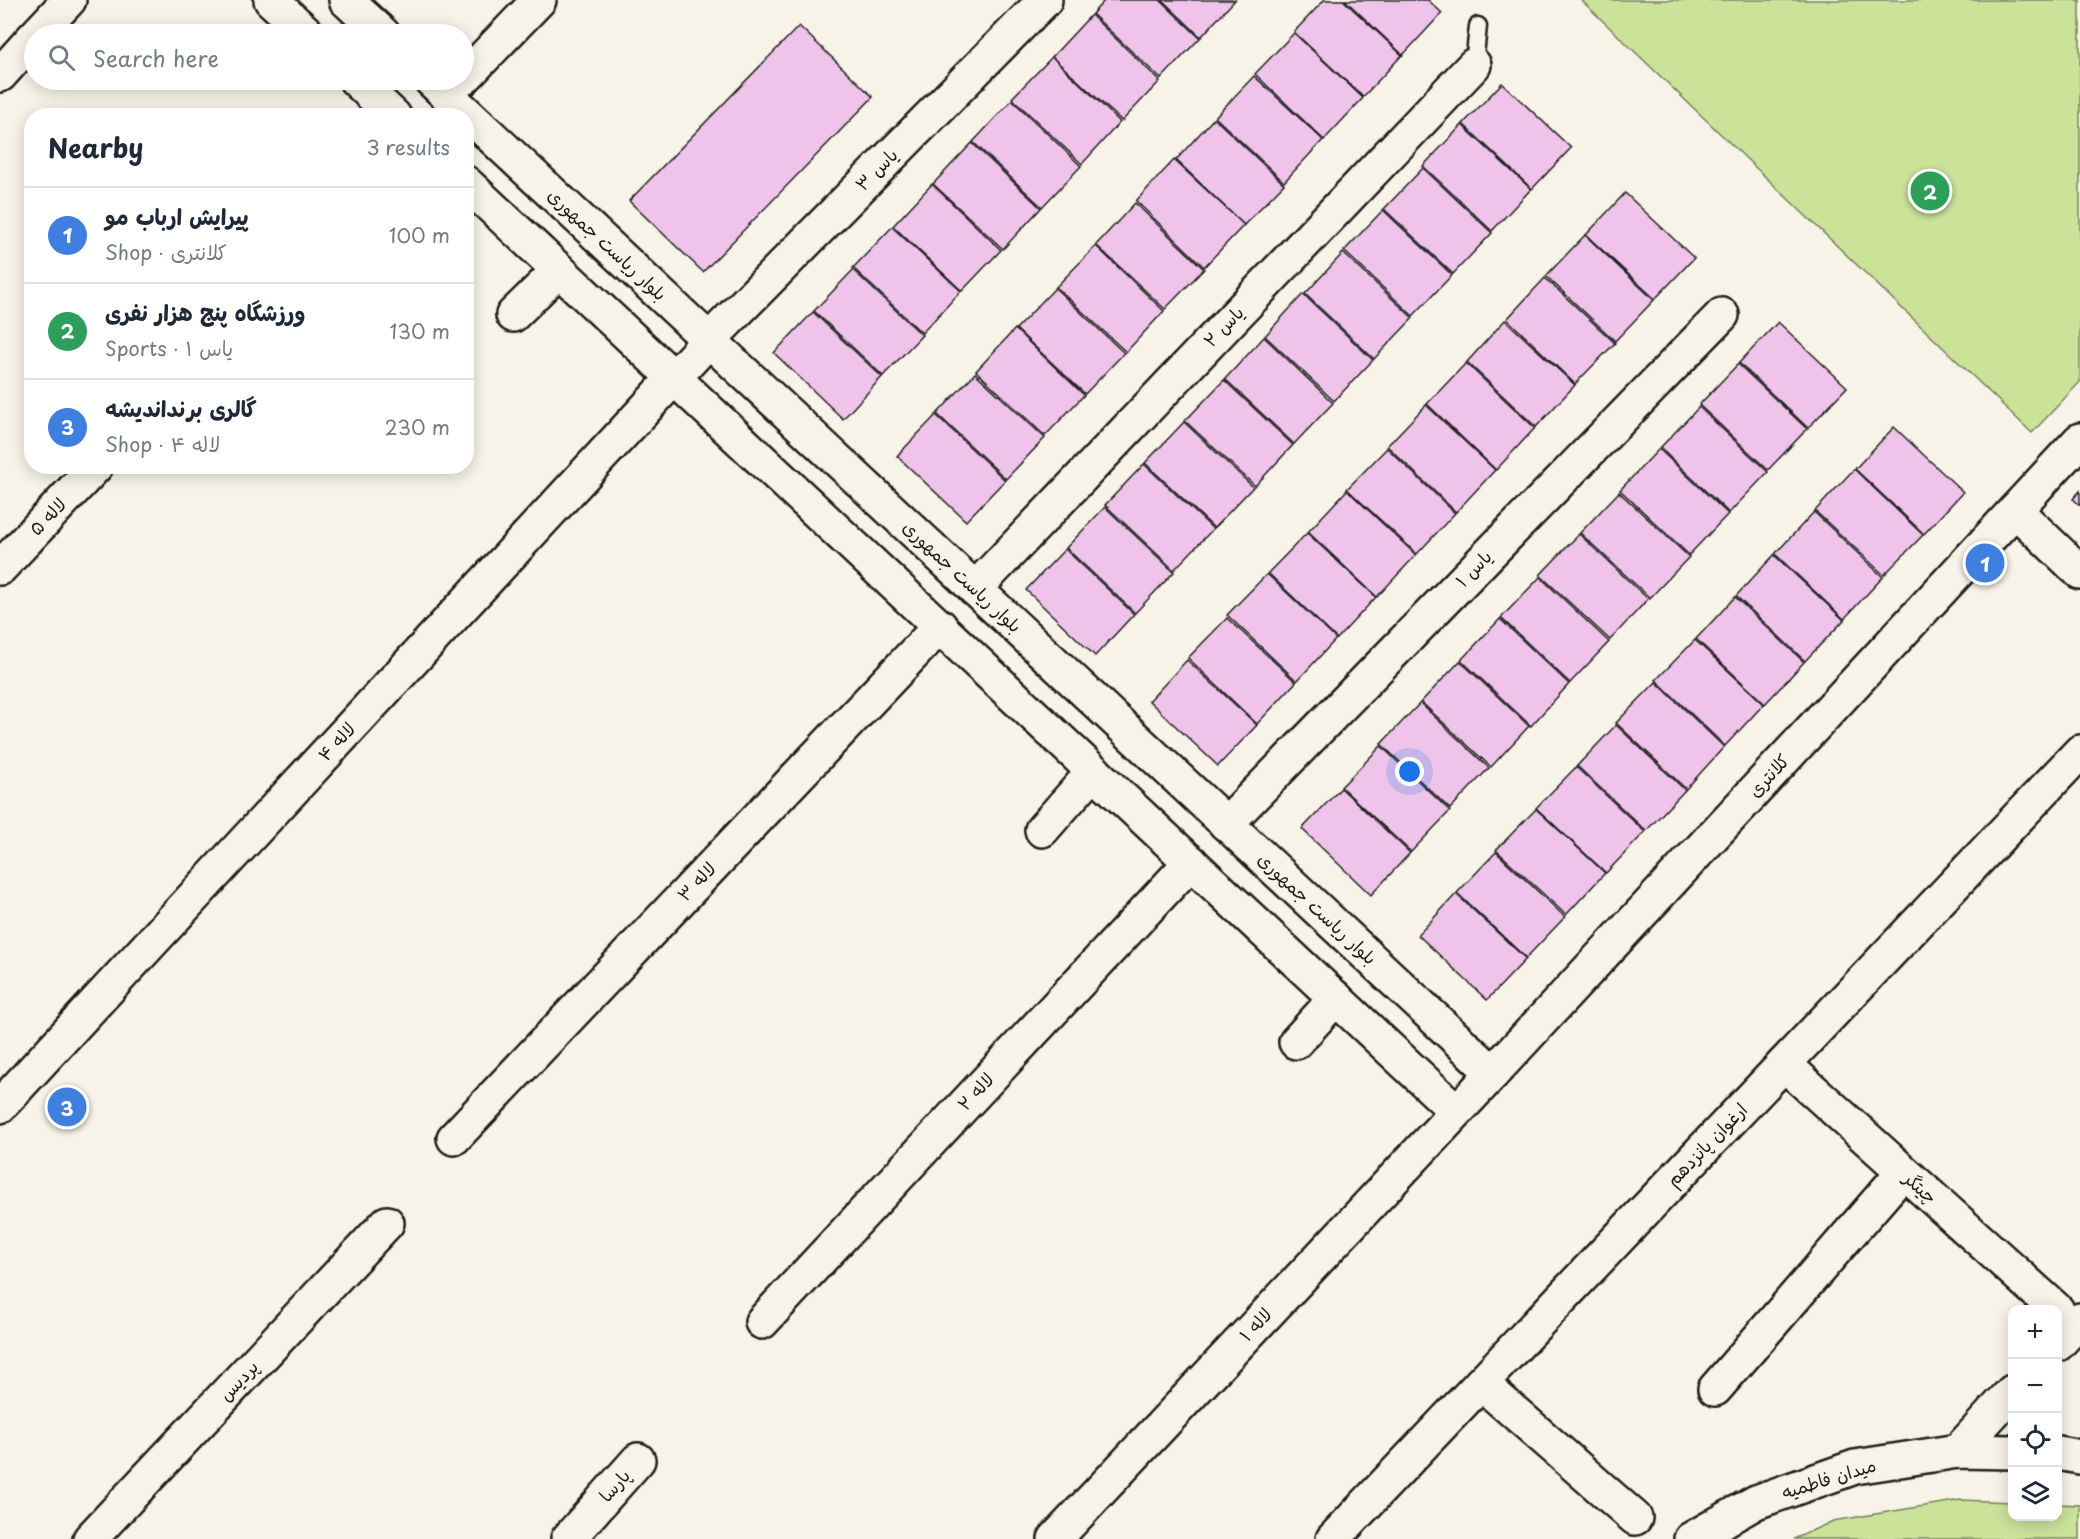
<!DOCTYPE html>
<html lang="en">
<head>
<meta charset="utf-8">
<style>
	body { margin:0; font-family:"Playpen Sans","Playpen Sans Arabic",sans-serif; background:#f2f2f3; color:#1f2937 }
	.controls { position:absolute; right:18px; bottom:18px; display:grid; overflow:hidden; border-radius:12px; box-shadow:0 3px 15px #0003 }
	.controls button { width:54px; height:54px; display:grid; place-items:center; padding:0; border:0; border-bottom:2px solid #e0e1e3; background:#fff; color:#1f2937; font:30px sans-serif }
	.you { position:absolute; left:1410px; top:772px; width:21px; height:21px; margin:-15px; border:4px solid #fff; border-radius:50%; background:#1a73e8; box-shadow:0 0 0 9px #1a73e833 }
	.badge { display:grid; place-items:center; width:39px; height:39px; border-radius:50%; background:#1c1c1c; color:#fff; font-size:20px; font-weight:700 }
	.pin { position:absolute; translate:-50% -50%; border:3px solid #fff; box-shadow:0 2px 6px #0006 }
	.list { margin:0; padding:0; list-style:none }
	h2 { display:flex; justify-content:space-between; align-items:center; height:78px; margin:0; padding:0 24px; font-size:26px }
	h2 small { font-size:20px; font-weight:400; color:#747a83 }
	.list li { display:grid; grid-template-columns:39px 1fr auto; gap:18px; align-items:center; box-sizing:border-box; height:96px; padding:0 24px; border-top:2px solid #e0e1e3 }
	.list b { display:block; font-size:22px; white-space:nowrap }
	.list p { margin:0; font-size:20px; white-space:nowrap; color:#747a83 }
	.list em { font-size:20px; font-style:normal; color:#747a83 }
	.icon { flex:none; width:33px; height:33px; fill:none; stroke:currentColor; stroke-width:2; stroke-linecap:round; stroke-linejoin:round }
	.map { position:relative; flex:none; width:2080px; height:1539px; overflow:hidden }
	.search { position:absolute; background:#fff; box-shadow:0 3px 15px #0003; left:24px; top:24px; width:450px; height:66px; display:flex; align-items:center; gap:15px; box-sizing:border-box; padding:0 21px; border-radius:33px; color:#747a83; font-size:22px }
	.panel { position:absolute; background:#fff; box-shadow:0 3px 15px #0003; left:24px; top:108px; width:450px; height:366px; border-radius:24px }
	.map>svg:first-child { display:block }
	.green { fill:#cae399; stroke:#73805a; stroke-width:1.5 }
	.building { fill:#f0c4ea; stroke:#1c1c1c; stroke-width:1.5 }
	.lines { fill:none; stroke-linecap:round; stroke-linejoin:round }
	.service-casing { stroke:#1c1c1c; stroke-width:21 }
	.minor-casing { stroke:#1c1c1c; stroke-width:38 }
	.tertiary-casing { stroke:#1c1c1c; stroke-width:38 }
	.service { stroke:#f7f3e8; stroke-width:16 }
	.minor { stroke:#f7f3e8; stroke-width:33 }
	.tertiary { stroke:#f7f3e8; stroke-width:33 }
	.labels { text-anchor:middle; stroke-width:6; stroke-linejoin:round; paint-order:stroke }
	.street-label { font-size:18px; fill:#1c1c1c; stroke:#f7f3e8 }
</style>
</head>
<body>
<div class="map">
<svg width="2080" height="1539" viewBox="0 0 2080 1539">
	<rect width="100%" height="100%" fill="#f7f3e8"/>
	<filter id="ink" filterUnits="userSpaceOnUse"><feTurbulence type="fractalNoise" baseFrequency=".0167" numOctaves="2"/><feDisplacementMap in="SourceGraphic" scale="12" xChannelSelector="R" yChannelSelector="G"/><feConvolveMatrix kernelMatrix="1 2 1 2 8 2 1 2 1" color-interpolation-filters="sRGB"/></filter>
	<g filter="url(#ink)">
		<!-- green -->
		<g class="green">
			<polygon points="1581,0 2080,0 2080,382 2032,433"/>
			<polygon points="1961,1500 2012,1502 2012,1516 2058,1516 2058,1504 2080,1505 2080,1539 1794,1539 1833,1521"/>
		</g>
		<!-- building -->
		<g class="building">
			<polygon points="1105,0 1160,0 1200,38 1161,79 1092,14"/>
			<polygon points="1162,0 1235,0 1201,37"/>
			<polygon points="1324,0 1343,0 1402,55 1363,97 1294,32"/>
			<polygon points="1345,0 1428,0 1442,13 1403,55"/>
			<polygon points="1091,15 1160,81 1122,121 1052,57"/>
			<polygon points="799,26 873,97 703,272 629,201"/>
			<polygon points="1294,33 1363,98 1324,140 1255,74"/>
			<polygon points="1052,57 1120,122 1082,164 1012,98"/>
			<polygon points="1254,76 1323,140 1284,182 1215,117"/>
			<polygon points="1502,83 1571,148 1532,189 1463,124"/>
			<polygon points="1012,100 1081,166 1042,207 973,142"/>
			<polygon points="1214,118 1284,184 1244,225 1176,160"/>
			<polygon points="1462,125 1531,189 1492,231 1423,166"/>
			<polygon points="972,143 1041,208 1003,249 933,184"/>
			<polygon points="1174,160 1244,225 1204,267 1136,201"/>
			<polygon points="1423,168 1492,233 1453,274 1384,209"/>
			<polygon points="932,184 1001,250 962,291 893,226"/>
			<polygon points="1625,193 1694,258 1655,299 1586,235"/>
			<polygon points="1135,203 1204,269 1165,309 1096,245"/>
			<polygon points="1383,210 1452,275 1413,316 1344,251"/>
			<polygon points="892,227 961,291 922,333 853,268"/>
			<polygon points="1585,235 1654,300 1615,341 1546,276"/>
			<polygon points="1096,246 1164,311 1126,352 1056,287"/>
			<polygon points="1343,253 1413,318 1374,359 1305,294"/>
			<polygon points="853,270 922,335 883,376 814,311"/>
			<polygon points="1545,278 1615,343 1575,384 1507,319"/>
			<polygon points="1055,288 1124,353 1085,394 1016,329"/>
			<polygon points="1303,294 1373,360 1334,401 1265,336"/>
			<polygon points="813,312 882,377 843,419 774,353"/>
			<polygon points="1505,320 1575,385 1536,427 1467,362"/>
			<polygon points="1778,322 1847,387 1808,428 1739,363"/>
			<polygon points="1015,329 1084,395 1045,436 976,371"/>
			<polygon points="1264,337 1333,403 1294,444 1225,379"/>
			<polygon points="1466,363 1535,428 1496,470 1427,404"/>
			<polygon points="1738,364 1807,429 1768,470 1699,405"/>
			<polygon points="975,373 1045,438 1006,479 937,414"/>
			<polygon points="1224,380 1293,445 1255,486 1185,421"/>
			<polygon points="1426,405 1495,470 1456,512 1387,446"/>
			<polygon points="1699,407 1768,472 1729,513 1660,448"/>
			<polygon points="936,415 1005,480 966,521 897,456"/>
			<polygon points="1184,422 1253,487 1214,528 1145,463"/>
			<polygon points="1894,427 1963,492 1924,534 1855,469"/>
			<polygon points="1387,448 1455,513 1417,554 1347,489"/>
			<polygon points="1659,449 1728,514 1689,555 1620,490"/>
			<polygon points="1144,464 1213,529 1174,570 1105,505"/>
			<polygon points="1854,469 1923,535 1884,575 1815,511"/>
			<polygon points="1347,490 1416,555 1377,597 1308,532"/>
			<polygon points="2080,491 2080,505 2073,499"/>
			<polygon points="1619,492 1689,557 1650,598 1580,533"/>
			<polygon points="1105,507 1174,572 1135,613 1066,548"/>
			<polygon points="1814,512 1883,577 1844,619 1775,554"/>
			<polygon points="1307,533 1376,597 1337,639 1268,573"/>
			<polygon points="1579,534 1648,599 1610,640 1540,575"/>
			<polygon points="1065,549 1134,614 1095,656 1026,590"/>
			<polygon points="1774,555 1844,620 1805,661 1736,596"/>
			<polygon points="1267,574 1336,639 1297,681 1227,615"/>
			<polygon points="1540,577 1609,642 1570,683 1501,618"/>
			<polygon points="1735,597 1804,662 1765,704 1696,639"/>
			<polygon points="1227,618 1296,682 1257,724 1188,658"/>
			<polygon points="1500,619 1569,684 1531,726 1461,660"/>
			<polygon points="1695,640 1764,704 1725,746 1656,680"/>
			<polygon points="1187,660 1257,725 1218,766 1149,701"/>
			<polygon points="1460,661 1529,726 1491,767 1421,702"/>
			<polygon points="1656,682 1724,747 1686,789 1616,723"/>
			<polygon points="1420,703 1489,768 1450,809 1381,744"/>
			<polygon points="1616,725 1685,790 1646,831 1577,766"/>
			<polygon points="1381,746 1450,811 1411,852 1341,787"/>
			<polygon points="1576,767 1645,832 1606,873 1536,808"/>
			<polygon points="1341,788 1410,853 1371,895 1302,829"/>
			<polygon points="1536,809 1605,873 1566,915 1496,850"/>
			<polygon points="1496,852 1565,917 1526,958 1457,893"/>
			<polygon points="1456,894 1526,959 1487,1000 1418,935"/>
		</g>
		<g class="lines">
			<!-- service casing -->
			<g class="service-casing">
				<polyline id="service" points="1474,65 1478,26"/>
			</g>
			<!-- minor casing -->
			<g class="minor-casing">
				<g id="minor">
					<polyline points="37,34 69,0"/>
					<polyline points="0,75 34,37"/>
					<polyline points="464,78 539,0"/>
					<polyline points="513,315 559,270"/>
					<polyline points="2015,510 2080,572"/>
					<polyline points="0,568 96,466"/>
					<polyline points="975,589 1474,65"/>
					<polyline points="1226,824 1722,315"/>
					<polyline points="1042,830 1094,771"/>
					<polyline points="1296,1042 1336,998"/>
					<polyline points="1784,1064 2057,1310"/>
					<polyline points="0,1106 709,340 1045,0"/>
					<polyline points="454,1138 940,626"/>
					<polyline points="762,1322 1191,862"/>
					<polyline points="2058,1344 2080,1320"/>
					<polyline points="1481,1383 1635,1518"/>
					<polyline points="1715,1389 1903,1172"/>
					<polyline points="1958,1451 2012,1392"/>
					<polyline points="2058,1453 2080,1457"/>
					<polyline points="90,1539 387,1223"/>
					<polyline points="568,1539 638,1460"/>
					<polyline points="1333,1539 2080,752"/>
					<polyline points="1691,1539 1756,1502 1855,1467 1958,1451 2012,1452"/>
				</g>
			</g>
			<!-- tertiary casing -->
			<g class="tertiary-casing">
				<g id="tertiary">
					<polyline points="271,0 308,34"/>
					<polyline points="346,0 383,34"/>
					<polyline points="356,80 394,116"/>
					<polyline points="431,80 1493,1073"/>
					<polyline points="466,183 1456,1111"/>
					<polyline points="1055,1539 1493,1073 2080,440"/>
				</g>
			</g>
			<!-- service -->
			<use href="#service" class="service"/>
			<!-- minor -->
			<use href="#minor" class="minor"/>
			<!-- tertiary -->
			<use href="#tertiary" class="tertiary"/>
		</g>
	</g>
	<g class="labels">
		<!-- street labels -->
		<g class="street-label">
			<text transform="translate(877 170) rotate(-45)" y="6">یاس ۳</text>
			<text transform="translate(607 245) rotate(43)" y="6">بلوار ریاست جمهوری</text>
			<text transform="translate(1224 327) rotate(-46)" y="6">یاس ۲</text>
			<text transform="translate(48 517) rotate(-46)" y="6">لاله ۵</text>
			<text transform="translate(1474 569) rotate(-46)" y="6">یاس ۱</text>
			<text transform="translate(962 577) rotate(43)" y="6">بلوار ریاست جمهوری</text>
			<text transform="translate(337 742) rotate(-47)" y="6">لاله ۴</text>
			<text transform="translate(1769 776) rotate(-47)" y="6">کلانتری</text>
			<text transform="translate(697 882) rotate(-46)" y="6">لاله ۳</text>
			<text transform="translate(1317 909) rotate(43)" y="6">بلوار ریاست جمهوری</text>
			<text transform="translate(976 1092) rotate(-47)" y="6">لاله ۲</text>
			<text transform="translate(1707 1145) rotate(-46)" y="6">ارغوان پانزدهم</text>
			<text transform="translate(1920 1188) rotate(42)" y="6">چیتگر</text>
			<text transform="translate(1256 1325) rotate(-47)" y="6">لاله ۱</text>
			<text transform="translate(239 1381) rotate(-47)" y="6">پردیس</text>
			<text transform="translate(1829 1479) rotate(-17)" y="6">میدان فاطمیه</text>
			<text transform="translate(615 1486) rotate(-49)" y="6">پارسا</text>
		</g>
	</g>
</svg>
<div class="controls">
<button>+</button>
<button>−</button>
<button><svg class="icon" aria-label="locate" viewBox="0 0 24 24"><circle cx="12" cy="12" r="6"/><path d="M12 2v4M12 18v4M2 12h4M18 12h4"/></svg></button>
<button><svg class="icon" aria-label="layers" viewBox="0 0 24 24"><path d="M12 4l9 5-9 5-9-5zM3 14l9 5 9-5"/></svg></button>
</div>
<div class="you"></div>
<div class="pin badge" style="left:1985px;top:563px;background:#3f7fe0">1</div>
<div class="pin badge" style="left:1930px;top:191px;background:#2e9e5b">2</div>
<div class="pin badge" style="left:67px;top:1107px;background:#3f7fe0">3</div>
<div class="search"><svg class="icon" aria-label="search" viewBox="0 0 24 24"><circle cx="10" cy="10" r="6"/><path d="M15 15l6 6"/></svg>Search here</div>
<section class="panel">
<h2>Nearby<small>3 results</small></h2>
<ul class="list">
<li><span class="badge" style="background:#3f7fe0">1</span><div><b>پیرایش ارباب مو</b><p>Shop · کلانتری</p></div><em>100 m</em></li>
<li><span class="badge" style="background:#2e9e5b">2</span><div><b>ورزشگاه پنج هزار نفری</b><p>Sports · یاس ۱</p></div><em>130 m</em></li>
<li><span class="badge" style="background:#3f7fe0">3</span><div><b>گالری برنداندیشه</b><p>Shop · لاله ۴</p></div><em>230 m</em></li>
</ul>
</section>
</div>
</body>
</html>
